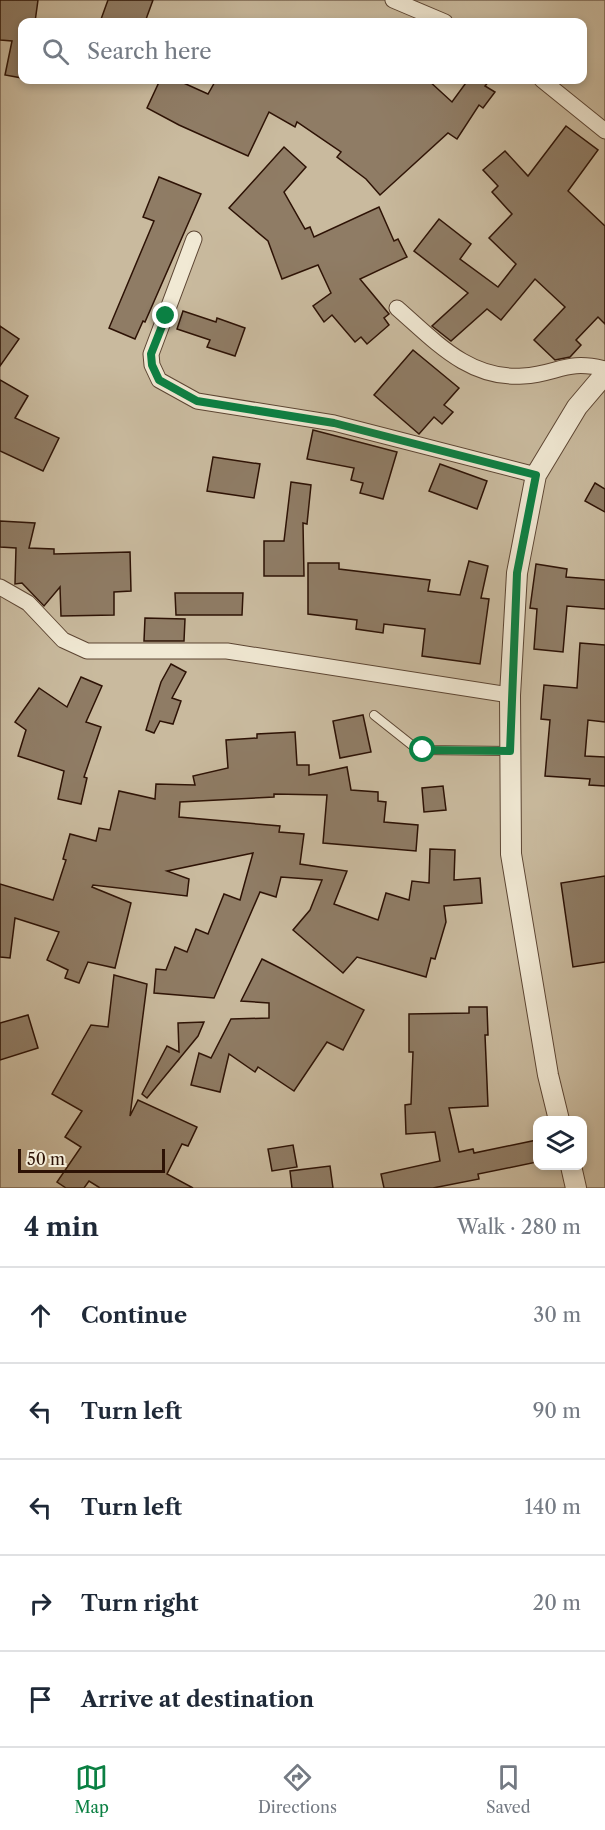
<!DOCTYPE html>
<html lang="en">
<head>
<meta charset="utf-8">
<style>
	body { margin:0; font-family:"Libre Caslon Text",serif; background:#f6f6f7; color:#1f2937 }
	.controls { position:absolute; right:18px; bottom:18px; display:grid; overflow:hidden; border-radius:12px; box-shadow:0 3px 9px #0003 }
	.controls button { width:54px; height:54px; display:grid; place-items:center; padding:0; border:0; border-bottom:2px solid #e0e1e3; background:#fff; color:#1f2937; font:30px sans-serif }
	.scale { position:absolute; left:18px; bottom:15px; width:147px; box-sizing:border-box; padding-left:6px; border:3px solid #2d1205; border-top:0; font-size:16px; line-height:21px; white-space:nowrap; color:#2d1205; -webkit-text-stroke:4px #f1e9d4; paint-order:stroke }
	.stop { position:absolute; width:18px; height:18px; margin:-14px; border:4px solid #0b8043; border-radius:50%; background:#fff }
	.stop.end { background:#0b8043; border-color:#fff; box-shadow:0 2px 6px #0008 }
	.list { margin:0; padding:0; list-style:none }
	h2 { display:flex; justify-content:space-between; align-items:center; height:78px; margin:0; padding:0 24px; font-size:26px }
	h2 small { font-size:20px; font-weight:400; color:#747a83 }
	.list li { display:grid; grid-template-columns:39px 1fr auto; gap:18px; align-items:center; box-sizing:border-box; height:96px; padding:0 24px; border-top:2px solid #e0e1e3 }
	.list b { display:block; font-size:22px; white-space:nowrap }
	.list em { font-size:20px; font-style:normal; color:#747a83 }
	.icon { flex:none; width:33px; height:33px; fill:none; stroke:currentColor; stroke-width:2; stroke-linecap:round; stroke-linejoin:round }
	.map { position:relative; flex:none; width:605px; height:1188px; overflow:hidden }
	.search { position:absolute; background:#fff; box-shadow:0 3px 9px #0003; left:18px; right:18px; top:18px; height:66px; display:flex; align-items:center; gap:15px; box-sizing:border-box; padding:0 21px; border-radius:12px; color:#747a83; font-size:22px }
	.sheet { height:558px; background:#fff }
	nav { display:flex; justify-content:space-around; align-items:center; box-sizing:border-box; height:84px; border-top:2px solid #e0e1e3; background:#fff; font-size:16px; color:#747a83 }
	nav a { display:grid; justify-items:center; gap:3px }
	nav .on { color:#0b8043 }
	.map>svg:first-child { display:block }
	.green { fill:#c9ba9e; stroke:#7b6652; stroke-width:1.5; fill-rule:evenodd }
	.building { fill:#8f7c65; stroke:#2d1205; stroke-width:1.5 }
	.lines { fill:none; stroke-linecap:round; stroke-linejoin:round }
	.service-casing { stroke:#5c4533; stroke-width:10 }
	.minor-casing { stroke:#5c4533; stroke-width:17 }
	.tertiary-casing { stroke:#5c4533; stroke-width:22 }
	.service { stroke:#f1e9d4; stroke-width:8 }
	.minor { stroke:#f1e9d4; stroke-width:15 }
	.tertiary { stroke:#f1e9d4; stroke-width:20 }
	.route { stroke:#0b8043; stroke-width:8 }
</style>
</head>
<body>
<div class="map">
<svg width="605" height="1188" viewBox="0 0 605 1188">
	<rect width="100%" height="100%" fill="#e9ddbd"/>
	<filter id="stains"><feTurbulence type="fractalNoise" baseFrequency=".00333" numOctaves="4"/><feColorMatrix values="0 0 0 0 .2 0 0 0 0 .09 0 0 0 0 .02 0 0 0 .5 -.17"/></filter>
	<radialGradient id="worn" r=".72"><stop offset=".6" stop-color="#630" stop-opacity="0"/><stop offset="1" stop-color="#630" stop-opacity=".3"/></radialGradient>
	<!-- green -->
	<path class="green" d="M0,0H605V1188H0ZM22,22H582V80H22ZM538,1120H582V1166H538Z"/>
	<!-- building -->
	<g class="building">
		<polygon points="0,0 38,0 35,22 22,22 22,78 5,75 12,41 0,40"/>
		<polygon points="108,0 153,0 145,22 100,22"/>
		<polygon points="160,80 177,80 208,94 216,80 428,80 452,102 468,80 490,80 485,86 495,92 483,108 479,105 457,139 448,133 380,195 366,179 337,157 341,152 297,122 295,127 269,112 248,156 179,125 147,108"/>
		<polygon points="566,126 598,150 568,191 605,226 605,324 598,317 576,340 581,345 570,357 555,360 534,340 565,307 535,279 501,320 487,309 451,341 432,326 468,293 414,251 439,219 471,244 460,259 498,287 516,264 489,238 512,214 492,192 498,186 483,170 505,151 528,176"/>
		<polygon points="284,147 306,167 284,192 305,229 310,227 314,237 379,207 394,241 398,239 407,257 360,279 389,314 384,318 389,325 367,344 361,337 355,342 332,315 324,322 313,306 331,293 318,265 282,279 268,241 229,208"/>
		<polygon points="159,177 201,194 145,322 143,321 135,339 109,328 154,221 143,217"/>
		<polygon points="183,311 216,322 217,318 245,328 235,356 207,347 210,340 177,329"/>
		<polygon points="0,326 19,339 0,366"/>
		<polygon points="413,350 459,388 444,405 453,412 442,424 434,417 419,434 374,395"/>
		<polygon points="0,380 28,396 15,418 59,438 43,471 0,451"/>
		<polygon points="313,430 397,452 383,499 360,493 363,483 351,480 354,468 307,459"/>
		<polygon points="213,457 260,464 254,498 207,491"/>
		<polygon points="440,464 487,481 477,509 429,491"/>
		<polygon points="291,482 311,485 307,524 303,523 304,576 264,576 264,541 284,541"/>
		<polygon points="595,483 605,489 605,512 585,501"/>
		<polygon points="0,521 35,523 29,548 54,549 54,554 130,552 131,591 114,592 114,615 61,616 60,587 44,606 22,583 15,584 16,548 0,547"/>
		<polygon points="469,561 488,566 481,598 489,599 480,664 422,656 425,629 384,624 383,633 356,629 357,620 308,614 308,563 339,563 339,569 430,580 428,591 460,595"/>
		<polygon points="536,564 567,569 566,577 605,580 605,609 567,606 563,652 534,649 537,609 530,608"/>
		<polygon points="175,593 243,593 242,615 176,615"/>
		<polygon points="145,618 185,619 184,641 144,641"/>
		<polygon points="580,643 605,645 605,722 588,720 585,756 605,757 605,786 589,785 590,779 545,776 550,720 541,719 544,685 577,688"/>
		<polygon points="171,664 186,672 172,698 181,701 173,724 160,721 154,733 146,730 161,682"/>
		<polygon points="81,677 102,686 86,722 101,727 84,777 87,778 81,804 58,799 64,771 18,756 26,730 15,722 39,688 67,707"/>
		<polygon points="363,715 371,752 340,758 333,721"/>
		<polygon points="295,732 297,765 309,765 309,775 347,767 351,790 378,792 378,801 386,802 384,822 418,825 416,851 323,843 327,795 274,794 274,797 180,802 179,817 280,826 279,832 304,834 300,864 347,871 334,904 378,920 386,893 409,900 412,881 429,883 430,849 455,850 454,880 480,878 482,903 444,906 446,922 435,959 431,958 426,977 357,957 343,973 293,930 310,910 322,880 281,877 276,897 260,892 214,998 154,993 156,969 166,970 175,947 187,952 196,929 208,934 224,894 240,900 253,853 167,871 189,879 187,896 93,885 92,887 131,903 115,968 88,962 79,983 65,978 68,970 47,960 59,932 15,918 10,958 0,957 0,884 53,900 66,860 63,859 70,834 96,841 99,828 110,830 119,791 155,799 156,784 195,785 193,776 228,768 226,740 257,738 257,734"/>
		<polygon points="443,786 446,810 424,812 422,788"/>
		<polygon points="605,876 605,962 573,967 561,883"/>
		<polygon points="262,959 364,1010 343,1050 327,1042 294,1091 258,1067 255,1072 229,1054 220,1092 191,1085 199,1053 211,1058 231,1019 269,1018 269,1003 241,1001"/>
		<polygon points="114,975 147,984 130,1116 138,1100 197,1127 188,1146 182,1144 167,1174 193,1188 100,1188 89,1181 84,1188 66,1188 57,1182 81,1147 65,1137 82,1111 52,1094 91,1025 108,1027"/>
		<polygon points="469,1007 487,1007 488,1035 485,1035 488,1106 449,1108 459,1152 473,1149 474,1153 537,1140 537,1162 478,1174 479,1179 433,1188 384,1188 381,1174 440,1161 435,1132 406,1134 405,1105 411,1104 413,1052 409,1052 409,1014 469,1013"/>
		<polygon points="28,1015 38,1048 0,1060 0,1023"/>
		<polygon points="204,1022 198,1036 147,1098 142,1094 167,1046 179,1052 178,1023"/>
		<polygon points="293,1145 297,1167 272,1171 268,1149"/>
		<polygon points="330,1166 333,1188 292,1188 290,1171"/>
	</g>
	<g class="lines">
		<!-- service casing -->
		<g class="service-casing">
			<polyline id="service" points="374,715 413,746 423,750 510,751"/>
		</g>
		<!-- minor casing -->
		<g class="minor-casing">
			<g id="minor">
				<polyline points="393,0 445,22"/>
				<polyline points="542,80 605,131"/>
				<polyline points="194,239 151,354 152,365 159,380 197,401 334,423 536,475"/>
				<path d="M397,308C435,341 469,380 523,376C558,374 566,359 605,369"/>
				<polyline points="0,587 28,603 63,640 87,651 227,651 510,695"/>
			</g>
		</g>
		<!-- tertiary casing -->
		<g class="tertiary-casing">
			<g id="tertiary">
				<polyline points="559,1120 548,1075 511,854 510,695 517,573 536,475 577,407 605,374"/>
				<polyline points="571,1166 576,1188"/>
			</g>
		</g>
		<!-- service -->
		<use href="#service" class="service"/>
		<!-- minor -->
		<use href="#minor" class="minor"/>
		<!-- tertiary -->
		<use href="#tertiary" class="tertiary"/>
	</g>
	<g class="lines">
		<!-- route -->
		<polyline class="route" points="166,316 151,354 152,365 159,380 197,401 334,423 536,475 517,573 510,751 423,750"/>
	</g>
	<rect width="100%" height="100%" filter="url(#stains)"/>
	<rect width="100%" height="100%" fill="url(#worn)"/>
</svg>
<div class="controls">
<button><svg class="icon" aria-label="layers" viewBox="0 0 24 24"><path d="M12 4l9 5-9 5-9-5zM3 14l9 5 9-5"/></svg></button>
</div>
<div class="scale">50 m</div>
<div class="stop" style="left:423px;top:750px"></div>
<div class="stop end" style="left:166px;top:316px"></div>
<div class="search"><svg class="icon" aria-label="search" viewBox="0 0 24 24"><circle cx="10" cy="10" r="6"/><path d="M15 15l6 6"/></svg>Search here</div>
</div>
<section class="sheet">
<h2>4 min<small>Walk · 280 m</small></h2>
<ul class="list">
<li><svg class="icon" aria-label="ahead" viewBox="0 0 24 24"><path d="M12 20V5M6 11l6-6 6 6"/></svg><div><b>Continue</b></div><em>30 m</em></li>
<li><svg class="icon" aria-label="left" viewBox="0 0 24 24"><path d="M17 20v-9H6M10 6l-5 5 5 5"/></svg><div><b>Turn left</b></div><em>90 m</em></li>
<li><svg class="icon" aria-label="left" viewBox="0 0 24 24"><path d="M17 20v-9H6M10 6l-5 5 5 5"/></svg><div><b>Turn left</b></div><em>140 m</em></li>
<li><svg class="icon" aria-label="right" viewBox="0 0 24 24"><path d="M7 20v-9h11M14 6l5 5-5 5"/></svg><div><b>Turn right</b></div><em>20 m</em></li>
<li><svg class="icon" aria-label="arrive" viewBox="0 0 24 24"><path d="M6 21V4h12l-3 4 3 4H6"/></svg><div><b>Arrive at destination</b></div></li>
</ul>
</section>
<nav>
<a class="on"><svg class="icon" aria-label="map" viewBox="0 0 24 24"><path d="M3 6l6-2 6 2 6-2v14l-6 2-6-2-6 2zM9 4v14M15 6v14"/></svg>Map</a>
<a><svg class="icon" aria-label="directions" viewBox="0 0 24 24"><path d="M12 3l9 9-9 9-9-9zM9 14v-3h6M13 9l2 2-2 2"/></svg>Directions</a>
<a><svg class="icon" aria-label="saved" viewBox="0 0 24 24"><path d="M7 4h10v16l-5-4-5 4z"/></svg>Saved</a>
</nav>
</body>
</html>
